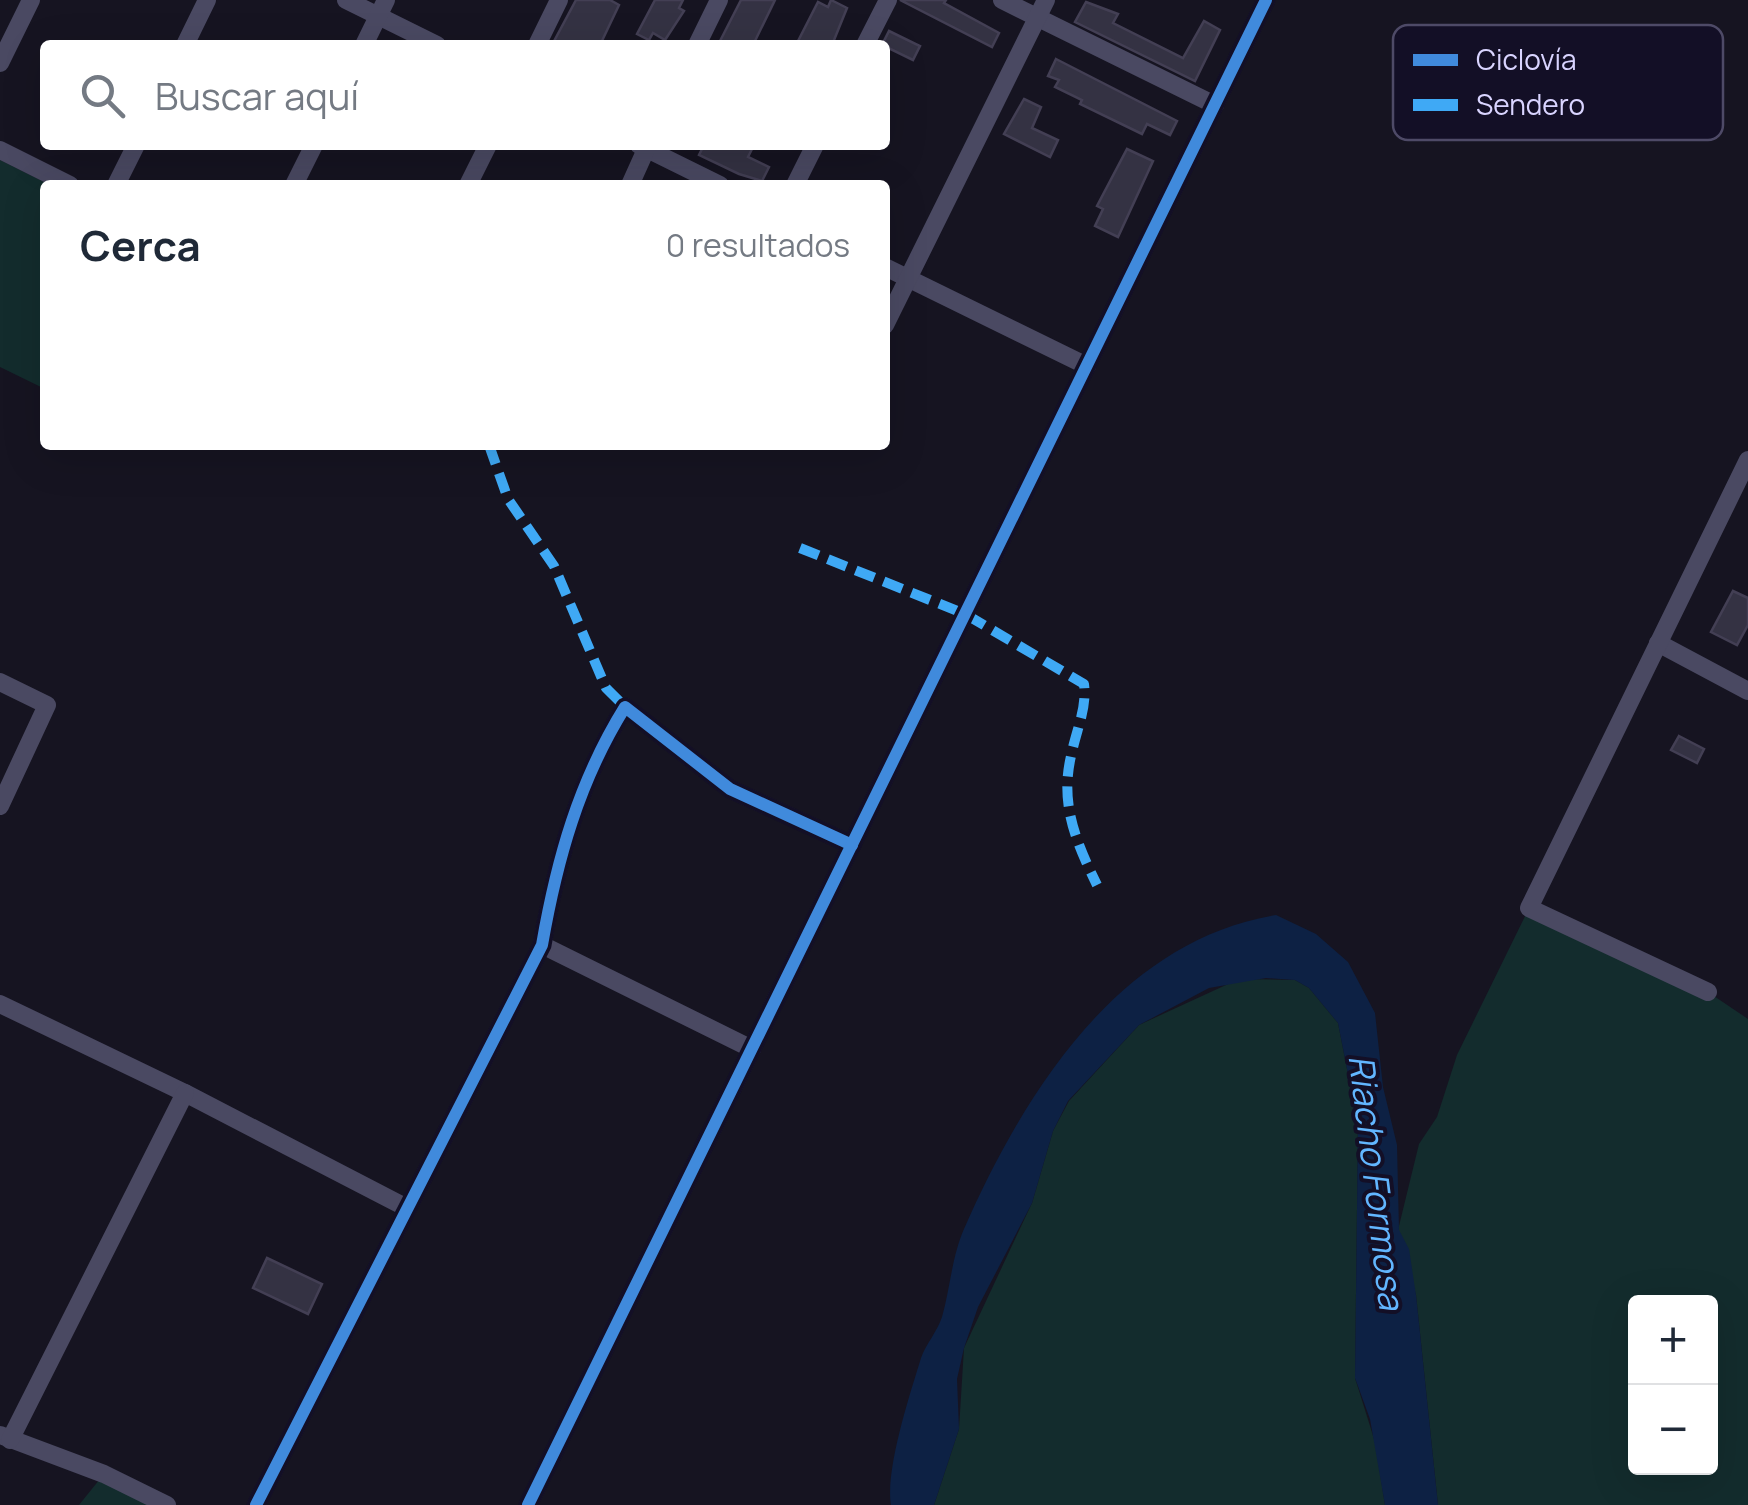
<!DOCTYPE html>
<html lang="es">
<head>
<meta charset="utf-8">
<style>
	body { margin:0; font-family:Manrope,sans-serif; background:#f6f6f7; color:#1f2937 }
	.controls { position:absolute; right:30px; bottom:30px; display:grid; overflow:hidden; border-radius:10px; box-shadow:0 10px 40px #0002 }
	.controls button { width:90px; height:90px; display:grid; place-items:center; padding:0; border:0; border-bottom:2px solid #e0e1e3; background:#fff; color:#1f2937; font:50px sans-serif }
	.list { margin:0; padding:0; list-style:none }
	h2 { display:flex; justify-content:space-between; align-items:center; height:130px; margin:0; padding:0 40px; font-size:42px }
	h2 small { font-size:32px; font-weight:400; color:#747a83 }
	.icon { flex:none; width:55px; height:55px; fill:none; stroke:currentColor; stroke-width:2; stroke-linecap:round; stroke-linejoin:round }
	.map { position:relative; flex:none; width:1748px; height:1505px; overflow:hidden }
	.search { position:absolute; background:#fff; box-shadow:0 10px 40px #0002; left:40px; top:40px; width:850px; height:110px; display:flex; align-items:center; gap:25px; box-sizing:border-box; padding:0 35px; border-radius:10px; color:#747a83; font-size:38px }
	.panel { position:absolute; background:#fff; box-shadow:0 10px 40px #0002; left:40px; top:180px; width:850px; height:270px; border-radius:10px }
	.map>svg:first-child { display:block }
	.green { fill:#132c2d; fill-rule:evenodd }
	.water { fill:#0d2144 }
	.building { fill:#343243; stroke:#433f54; stroke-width:2.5 }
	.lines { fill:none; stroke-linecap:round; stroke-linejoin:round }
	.street { stroke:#4a4962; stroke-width:18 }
	.quiet { stroke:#3fa9f5; stroke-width:10; stroke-dasharray:20 10; stroke-linecap:butt }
	.cycleway-casing { stroke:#130f26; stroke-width:19 }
	.cycleway { stroke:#408adc; stroke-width:12 }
	.labels { text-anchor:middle; stroke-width:8; stroke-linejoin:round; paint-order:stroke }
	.water-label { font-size:35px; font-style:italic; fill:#62b6ff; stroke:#130f26 }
	.key { fill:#130f26; stroke:#4e4a67; stroke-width:2.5 }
	.key-label { font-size:28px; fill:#d9d4ff }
</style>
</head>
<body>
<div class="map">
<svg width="1748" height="1505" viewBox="0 0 1748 1505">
	<rect width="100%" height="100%" fill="#161421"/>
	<!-- green -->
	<g class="green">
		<polygon points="0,160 50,185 45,185 45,389 0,367"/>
		<path d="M1529,908L1708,992L1748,1019V1505H1438L1416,1295L1398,1230L1419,1144L1437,1117L1457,1055ZM1636,1302H1710V1468H1636Z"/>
		<polygon points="1239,979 1295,980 1309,988 1338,1023 1358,1125 1355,1378 1375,1442 1385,1505 934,1505 959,1429 964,1348 1032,1203 1053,1131 1069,1101 1139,1025"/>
		<polygon points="104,1474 167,1505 79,1505"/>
	</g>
	<!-- water -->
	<path class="water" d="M1276,915L1316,934L1348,962L1375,1013L1383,1087L1397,1145L1399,1230L1409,1249L1416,1295L1438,1505H1385L1370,1419L1355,1378L1358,1125L1338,1023L1309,988L1295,980L1266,978L1209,988L1139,1025L1068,1101L1053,1131L1032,1203L978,1307L964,1348L957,1379L959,1429L934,1505H891C885,1470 910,1394 921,1358C926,1344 937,1332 942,1317C950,1289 952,1256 964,1229C1024,1093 1118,941 1276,915Z"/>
	<!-- building -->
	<g class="building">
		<polygon points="576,0 610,0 619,5 600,45 552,45"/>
		<polygon points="655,0 683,0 679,8 684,11 665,40 653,33 649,40 637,34"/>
		<polygon points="741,0 775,0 753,45 718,45"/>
		<polygon points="831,0 847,8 832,45 796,45 818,2 828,7"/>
		<polygon points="900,0 946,0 944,3 999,33 992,47"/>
		<polygon points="1086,2 1118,14 1113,23 1183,58 1204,21 1220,30 1195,81 1075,22"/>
		<polygon points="889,31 920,46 913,60 882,45"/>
		<polygon points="1056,59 1177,121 1170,135 1147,124 1142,134 1080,104 1082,100 1055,87 1059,80 1048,76"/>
		<polygon points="1024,99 1041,107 1032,128 1058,140 1050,157 1004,134"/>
		<polygon points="704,145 754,145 748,157 769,167 762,181 739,174 699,155"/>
		<polygon points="1127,149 1153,161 1118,237 1095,226 1103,209 1097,206"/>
		<polygon points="1733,591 1748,598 1748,625 1737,645 1711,632"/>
		<polygon points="1679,736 1704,749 1697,763 1671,750"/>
		<polygon points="267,1258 322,1284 308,1314 253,1288"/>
	</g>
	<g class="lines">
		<!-- street -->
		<g class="street">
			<polyline points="346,0 437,45"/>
			<polyline points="1002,0 1215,105"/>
			<polyline points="185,45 207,0"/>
			<polyline points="364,45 386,0"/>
			<polyline points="537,45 559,0"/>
			<polyline points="697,45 719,0"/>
			<polyline points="865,45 888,0"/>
			<polyline points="0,63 31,0"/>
			<polyline points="639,145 720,185"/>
			<polyline points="0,150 70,185"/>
			<polyline points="116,185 136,145"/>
			<polyline points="294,185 314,145"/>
			<polyline points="468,185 488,145"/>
			<polyline points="630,185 648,145"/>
			<polyline points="795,185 815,145"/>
			<polyline points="885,267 1087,366"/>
			<polyline points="885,325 1046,0"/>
			<polyline points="1658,643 1748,691"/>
			<polyline points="0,682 47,705 0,806"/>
			<polyline points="542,945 752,1049"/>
			<polyline points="1708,992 1529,908 1748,460"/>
			<polyline points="0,1004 185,1093 407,1208"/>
			<polyline points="0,1435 104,1474 167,1505"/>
			<polyline points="10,1440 185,1093"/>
			<path d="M256,1505L542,945C557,859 579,781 625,707L730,789L852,845"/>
			<polyline points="528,1505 1266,0"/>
		</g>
		<!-- quiet -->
		<g class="quiet">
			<polyline points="489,445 508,499 554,566 606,688 625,707"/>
			<path d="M800,548L965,614L1084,684C1087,708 1077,728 1072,752C1059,802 1075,840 1097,885"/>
		</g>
		<!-- cycleway casing -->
		<g class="cycleway-casing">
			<g id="cycleway">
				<path d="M256,1505L542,945C557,859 579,781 625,707L730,789L852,845"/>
				<polyline points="528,1505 1266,0"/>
			</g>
		</g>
		<!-- cycleway -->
		<use href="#cycleway" class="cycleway"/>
	</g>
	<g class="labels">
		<!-- water labels -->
		<g class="water-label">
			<text transform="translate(1376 1182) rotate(83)" y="12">Riacho Formosa</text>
		</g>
	</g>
	<!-- legend -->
	<rect x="1393" y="25" width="330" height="115" rx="15" class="key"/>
	<rect x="1413" y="54" width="45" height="12" fill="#408adc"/>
	<rect x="1413" y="99" width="45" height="12" fill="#3fa9f5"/>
	<g class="key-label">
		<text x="1476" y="70">Ciclovía</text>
		<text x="1476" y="115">Sendero</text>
	</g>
</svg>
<div class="controls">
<button>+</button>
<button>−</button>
</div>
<div class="search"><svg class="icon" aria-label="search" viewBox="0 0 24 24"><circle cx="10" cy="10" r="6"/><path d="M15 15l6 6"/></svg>Buscar aquí</div>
<section class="panel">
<h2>Cerca<small>0 resultados</small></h2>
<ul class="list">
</ul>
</section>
</div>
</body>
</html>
